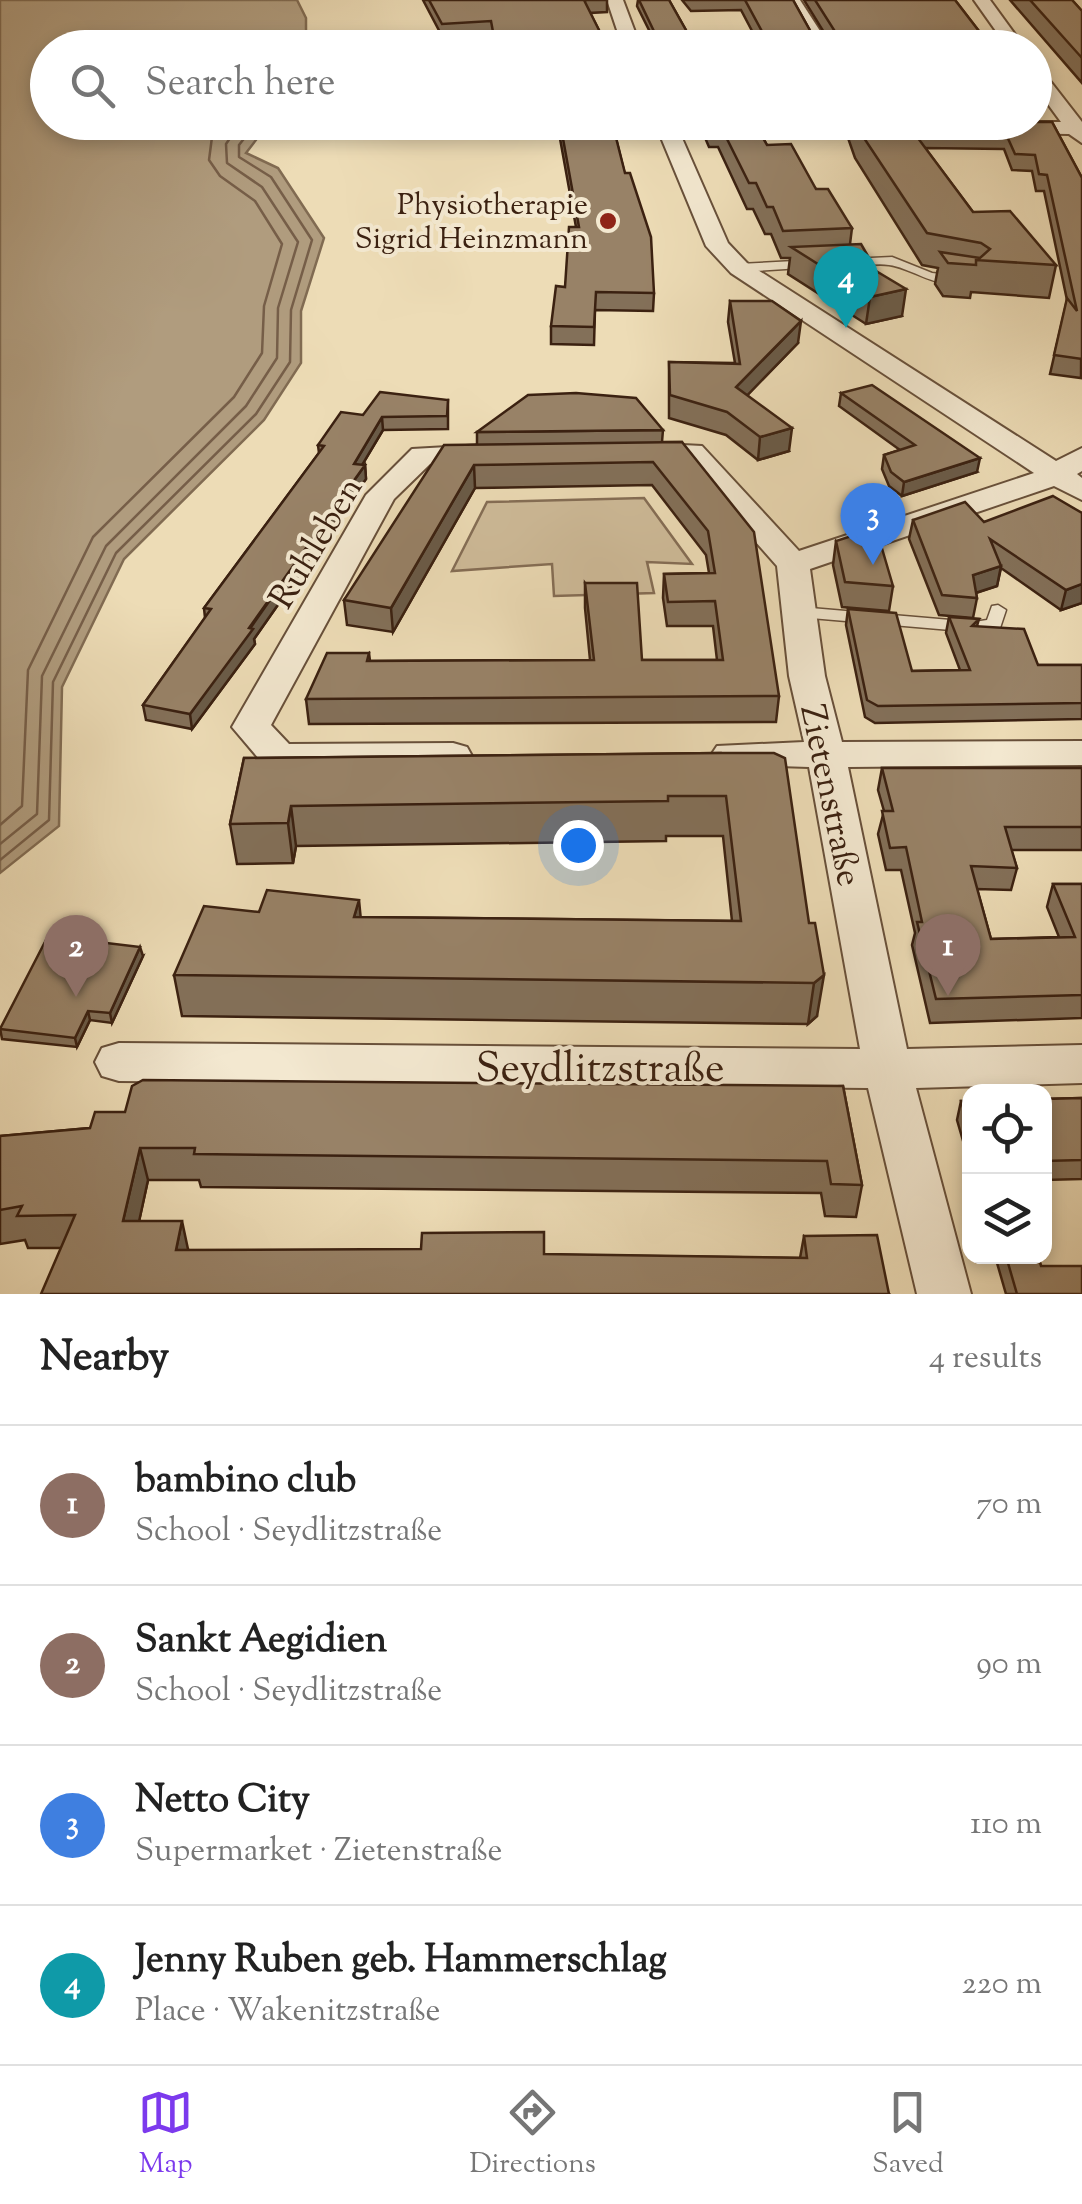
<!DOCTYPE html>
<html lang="en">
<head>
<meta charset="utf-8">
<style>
	body { margin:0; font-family:"Sorts Mill Goudy",serif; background:#f6f6f6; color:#222 }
	.controls { position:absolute; right:30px; bottom:30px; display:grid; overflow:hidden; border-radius:20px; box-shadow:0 5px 15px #0003 }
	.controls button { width:90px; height:90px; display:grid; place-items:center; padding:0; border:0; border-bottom:2px solid #e0e0e0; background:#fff; color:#222; font:50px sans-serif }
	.you { position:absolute; left:578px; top:845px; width:35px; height:35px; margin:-25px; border:8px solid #fff; border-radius:50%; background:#1a73e8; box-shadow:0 0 0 15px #1a73e833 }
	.badge { display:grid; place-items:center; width:65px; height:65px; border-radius:50%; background:#7c3aed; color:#fff; font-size:32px; font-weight:700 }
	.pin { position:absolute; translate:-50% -82px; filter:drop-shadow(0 2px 5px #0008) }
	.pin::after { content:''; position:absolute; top:52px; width:35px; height:30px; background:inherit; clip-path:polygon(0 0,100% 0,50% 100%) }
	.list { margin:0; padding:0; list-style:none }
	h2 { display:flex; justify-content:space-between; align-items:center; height:130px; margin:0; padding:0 40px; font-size:42px }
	h2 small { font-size:32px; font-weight:400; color:#767676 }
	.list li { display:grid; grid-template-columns:65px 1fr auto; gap:30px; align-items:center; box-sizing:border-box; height:160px; padding:0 40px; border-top:2px solid #e0e0e0 }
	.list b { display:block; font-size:38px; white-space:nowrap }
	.list p { margin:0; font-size:32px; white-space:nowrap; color:#767676 }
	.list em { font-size:32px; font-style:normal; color:#767676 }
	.icon { flex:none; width:55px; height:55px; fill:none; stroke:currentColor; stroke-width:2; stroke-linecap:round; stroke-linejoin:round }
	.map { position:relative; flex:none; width:1082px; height:1294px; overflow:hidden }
	.search { position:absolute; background:#fff; box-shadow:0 5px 15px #0003; left:30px; right:30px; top:30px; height:110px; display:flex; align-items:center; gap:25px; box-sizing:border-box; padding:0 35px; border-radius:55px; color:#767676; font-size:38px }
	.sheet { height:770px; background:#fff }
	nav { display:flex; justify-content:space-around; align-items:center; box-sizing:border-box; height:140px; border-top:2px solid #e0e0e0; background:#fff; font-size:28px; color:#767676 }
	nav a { display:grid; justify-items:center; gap:5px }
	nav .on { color:#7c3aed }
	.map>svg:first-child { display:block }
	.green { fill:#cfbc9a; stroke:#856e56; stroke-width:2.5 }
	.water { fill:#b09c7e; stroke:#816b52; stroke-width:2.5 }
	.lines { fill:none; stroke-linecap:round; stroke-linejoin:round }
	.shore { stroke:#765e48; stroke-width:2.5 }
	.service-casing { stroke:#68503a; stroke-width:3 }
	.minor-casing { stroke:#68503a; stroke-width:4 }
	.service { fill:#f3e8d0; fill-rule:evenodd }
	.minor { fill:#f3e8d0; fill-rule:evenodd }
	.wall { fill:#837059; stroke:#3b2111; stroke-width:2.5 }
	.shaded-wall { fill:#6a5b48; stroke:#3b2111; stroke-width:2.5 }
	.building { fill:#988267; stroke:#3b2111; stroke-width:2.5 }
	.poi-dot { fill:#8f2418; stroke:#f3e8d0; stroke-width:4 }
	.labels { text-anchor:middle; stroke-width:8; stroke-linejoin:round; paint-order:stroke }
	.far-poi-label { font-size:30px; fill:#3b2111; stroke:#f3e8d0; text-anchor:end }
	.street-label { font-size:35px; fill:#3b2111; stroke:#f3e8d0 }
	.near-street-label { font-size:42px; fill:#3b2111; stroke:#f3e8d0 }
</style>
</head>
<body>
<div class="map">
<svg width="1082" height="1294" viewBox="0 0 1082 1294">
	<rect width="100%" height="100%" fill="#eddcb6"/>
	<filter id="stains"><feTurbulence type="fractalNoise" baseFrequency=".002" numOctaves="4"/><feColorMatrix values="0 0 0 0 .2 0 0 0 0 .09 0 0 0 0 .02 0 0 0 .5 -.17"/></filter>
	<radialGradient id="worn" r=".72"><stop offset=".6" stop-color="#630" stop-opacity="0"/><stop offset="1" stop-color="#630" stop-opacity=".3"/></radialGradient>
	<!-- green -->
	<polygon class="green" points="644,498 692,564 647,562 654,593 554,596 552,564 452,571 487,502"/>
	<!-- water -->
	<polygon class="water" points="0,0 297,0 306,18 306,47 48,48 48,122 269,123 246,153 278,168 324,238 301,311 301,363 264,420 124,559 62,687 59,826 0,873"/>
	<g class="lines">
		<!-- shore -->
		<g class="shore">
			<polyline points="0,825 22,806 28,670 93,537 234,397 262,353 264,306 282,244 255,201 220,176 209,160 212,137 222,122"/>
			<polyline points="0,844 37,814 42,676 106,546 246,406 277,358 278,308 298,242 262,187 227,163 226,144 241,122"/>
			<polyline points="0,860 49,820 53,682 116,553 256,414 290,362 291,310 312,240 271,177 239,157 239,145 257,122"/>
		</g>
		<!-- service casing -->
		<g class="service-casing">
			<g id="service">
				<path d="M892,257L932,273L959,276L965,280C942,293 913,268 889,265C877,263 862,266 849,267L843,263L849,259Z"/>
				<polygon points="813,260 819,264 817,267 739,272 733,268 739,264"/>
				<polygon points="998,605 1006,610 1000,628 974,632 799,617 791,612 799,607 974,622 987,620 992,606"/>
			</g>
		</g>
		<!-- minor casing -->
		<g class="minor-casing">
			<g id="minor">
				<polygon points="607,0 623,0 641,48 623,48"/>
				<polygon points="784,0 800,0 831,48 814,48"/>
				<polygon points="974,0 990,0 1025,48 1008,48"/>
				<polygon points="1034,67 1040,68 1082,122 1082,143 1069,134 1006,133 996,127 1000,122 1061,122 1034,85"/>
				<polygon points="901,122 901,130 894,132 678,129 728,243 747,263 1056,461 1082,448 1082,471 1077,474 1082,478 1082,500 1054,486 810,569 825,676 842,742 1082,741 1082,765 848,767 907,1049 1082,1045 1082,1083 916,1088 971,1294 917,1294 868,1088 119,1081 102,1076 95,1062 102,1048 119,1043 860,1049 809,767 717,764 711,755 717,746 804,742 789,676 777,566 684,461 645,461 630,452 645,443 702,446 799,551 1034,473 731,273 706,246 655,123"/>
				<polygon points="483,445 493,448 498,454 493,460 430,464 394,499 271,725 289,744 453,743 467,747 472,756 467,765 279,770 265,766 232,727 366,495 412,449"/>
			</g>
		</g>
		<!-- service -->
		<use href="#service" class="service"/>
		<!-- minor -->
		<use href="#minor" class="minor"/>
	</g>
	<!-- wall -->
	<g class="wall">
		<polygon points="423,0 607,0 607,12 590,13 604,40 604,48 494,48 491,35 443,38"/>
		<polygon points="638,0 669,0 696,48 658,48 637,6"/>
		<polygon points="682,0 793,0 812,34 825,34 804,0 955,0 992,48 761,48 741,10 691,11"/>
		<polygon points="1010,0 1072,0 1082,11 1082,83"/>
		<polygon points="557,122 612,122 654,293 653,311 595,310 594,345 551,344 551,326 565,287 576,227"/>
		<polygon points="703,122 754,122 767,145 816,189 852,228 850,244 872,263 871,268 902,316 866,324 788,274 790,258 781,258 771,234 765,234 753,209 747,209 718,147 709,147 703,133"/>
		<polygon points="848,122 1052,122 1082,178 1081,378 1050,374 1067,300 1044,191 1036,191 1032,171 1012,170 1004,149 925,148 973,212 1056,265 1049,298 971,292 970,298 943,296 935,284 938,268 922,265 855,158 847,135"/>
		<polygon points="730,301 798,343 747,395 789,451 758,460 726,435 669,418 669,362 735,363 728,322"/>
		<polygon points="841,393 977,472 902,496 889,486 882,469 884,455 900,450 839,406"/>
		<polygon points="448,400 448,429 383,430 362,465 365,465 366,479 254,639 255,644 192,729 146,720 143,705 205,618 204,608 319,453 318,445 363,415"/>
		<polygon points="663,430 662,442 682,442 779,696 776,722 309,724 306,699 369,653 370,661 590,660 585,608 585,583 642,660 717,660 713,626 667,626 663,598 664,574 709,573 706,555 652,485 475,488 393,632 347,625 344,600 477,444 477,432"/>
		<polygon points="1082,513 1082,603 1061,610 1001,568 997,586 976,593 977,598 973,618 939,615 909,539 913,520 984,522"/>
		<polygon points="836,541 893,586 889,611 842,607 833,565"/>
		<polygon points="848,609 912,671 960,670 946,633 949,617 979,619 977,626 1038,665 1082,665 1082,719 875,723 865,717 846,625"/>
		<polygon points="721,753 809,923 817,1016 808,1024 182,1016 174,975 259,912 361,917 732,921 723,836 666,836 666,841 296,846 293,863 237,864 230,824 244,758"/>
		<polygon points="882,768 1082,768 1082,850 1011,850 1017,868 1011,890 977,889 991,939 1059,937 1047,907 1053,884 1082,884 1082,1018 930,1023 912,945 915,933 901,870 886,870 878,834 884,811 878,790"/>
		<polygon points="143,956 112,1023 90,1020 77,1047 2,1039 0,1028"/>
		<polygon points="843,1086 862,1185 856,1217 825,1216 821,1193 201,1187 199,1180 148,1180 139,1221 189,1250 800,1258 804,1236 889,1294 61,1248 28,1248 25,1240 0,1244 0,1136 90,1128 125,1112"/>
		<polygon points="1082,1098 1082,1179 1044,1180 1044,1099"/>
		<polygon points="961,1101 970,1101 970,1165 957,1120"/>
		<polygon points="995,1256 1038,1256 1041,1266 1082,1294 1006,1294"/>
	</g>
	<!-- shaded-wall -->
	<g class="shaded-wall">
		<polygon points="906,289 902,316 866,324 870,297"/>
		<polygon points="801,321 798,343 734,409 736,387"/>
		<polygon points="382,417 383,430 355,477 354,464"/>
		<polygon points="792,428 789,451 758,460 760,437"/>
		<polygon points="980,458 977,472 902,496 904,482"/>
		<polygon points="365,465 366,479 254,639 255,644 192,729 190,714"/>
		<polygon points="474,465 475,488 393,632 391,608"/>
		<polygon points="1001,566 997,586 969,595 973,575"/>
		<polygon points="1082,584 1082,603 1061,610 1066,590"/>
		<polygon points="291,806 296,846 293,863 288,823"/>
		<polygon points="359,900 363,941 354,917"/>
		<polygon points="140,947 143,956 112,1023 110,1013"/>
		<polygon points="824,975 817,1016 808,1024 814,983"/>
		<polygon points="88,1011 90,1020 77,1047 75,1038"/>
		<polygon points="140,1148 148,1180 132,1254 123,1221"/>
		<polygon points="182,1221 189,1254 176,1250"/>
	</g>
	<!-- building -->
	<g class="building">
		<polygon points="429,0 587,0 584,0 604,40 583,41 586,48 496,48 491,21 442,24"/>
		<polygon points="639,0 669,0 696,48 662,48"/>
		<polygon points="745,0 793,0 812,34 836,33 815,0 955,0 992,48 771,48"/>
		<polygon points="1030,0 1072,0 1082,11 1082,58"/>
		<polygon points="560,122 612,122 625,173 630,173 651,237 654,293 596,292 594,327 551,326 556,286 565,287 569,227 579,227"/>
		<polygon points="710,122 754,122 767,145 791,144 816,189 828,189 852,228 783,231 773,207 767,207 756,183 749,183 719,123"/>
		<polygon points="856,122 906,122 973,212 1010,211 1056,265 976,260 976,265 948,263 940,252 980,258 990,249 981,243 927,233 858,129"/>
		<polygon points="908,122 1052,122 1082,178 1082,359 1054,355 1067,298 1077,311 1047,175 1039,174 1035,155 1015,154 1006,134 914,133"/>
		<polygon points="861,244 872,263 861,262 906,289 870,297 791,247"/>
		<polygon points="730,301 772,301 801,321 736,387 792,428 760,437 727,412 670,395 669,362 740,364"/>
		<polygon points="872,385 980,458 904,482 891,472 884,455 915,445 841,393"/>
		<polygon points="380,392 448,400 447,416 382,417 354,464 365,465 249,628 253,629 190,714 143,705 211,609 204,608 324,446 318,445 341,412 363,415"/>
		<polygon points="576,393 636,398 663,430 477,432 528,395"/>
		<polygon points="682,442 754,532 779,696 306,699 327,653 369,653 367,661 594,660 585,583 637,583 642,660 723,660 715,601 668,602 664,574 715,573 708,531 653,462 474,465 391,608 344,600 444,445"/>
		<polygon points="1053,496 1082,513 1082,584 1066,590 990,539 1001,566 973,575 977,598 942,595 913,520 965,502 984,522"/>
		<polygon points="876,528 893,586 845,582 836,541"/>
		<polygon points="848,609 896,613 912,671 970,670 949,617 979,619 972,626 1024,629 1038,665 1082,665 1082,703 878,706 867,700"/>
		<polygon points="721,753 774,753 785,758 809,923 815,923 824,975 814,983 174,975 204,906 259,912 267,890 359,900 354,917 741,921 726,796 668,796 668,801 291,806 288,823 230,824 244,758"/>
		<polygon points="882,768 1082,768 1082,827 1005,827 1017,868 971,866 991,939 1075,937 1053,884 1082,884 1082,995 936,999 917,922 922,922 906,847 890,848 882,811 893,811"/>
		<polygon points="48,936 140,947 110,1013 88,1011 75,1038 0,1029"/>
		<polygon points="143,1080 843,1086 862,1185 831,1184 827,1161 194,1154 195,1148 140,1148 123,1221 182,1221 176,1250 421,1249 422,1233 544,1232 544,1254 807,1258 804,1236 877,1235 889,1294 41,1294 75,1215 17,1216 22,1206 0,1210 0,1136 90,1128 95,1112 125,1112 132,1086"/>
		<polygon points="1082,1098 1082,1160 1044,1161 1044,1099"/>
		<polygon points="961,1101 970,1101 970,1129"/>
		<polygon points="1006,1256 1038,1256 1041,1266 1082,1266 1082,1294 1017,1294"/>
	</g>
	<!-- markers -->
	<circle class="poi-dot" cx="608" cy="221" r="10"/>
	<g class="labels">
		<!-- far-poi labels -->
		<g class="far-poi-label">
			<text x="588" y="214">Physiotherapie<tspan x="588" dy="34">Sigrid Heinzmann</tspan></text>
		</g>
		<!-- street labels -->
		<g class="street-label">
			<text transform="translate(315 542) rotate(-59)" y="12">Ruhleben</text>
			<text transform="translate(832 795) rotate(78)" y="12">Zietenstraße</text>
		</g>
		<!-- near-street labels -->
		<g class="near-street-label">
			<text x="600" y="1081">Seydlitzstraße</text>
		</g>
	</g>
	<rect width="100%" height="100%" filter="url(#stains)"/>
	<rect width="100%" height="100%" fill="url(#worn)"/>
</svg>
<div class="controls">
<button><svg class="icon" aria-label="locate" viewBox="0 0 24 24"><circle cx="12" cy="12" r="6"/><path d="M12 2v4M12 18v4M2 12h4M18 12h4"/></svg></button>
<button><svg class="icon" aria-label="layers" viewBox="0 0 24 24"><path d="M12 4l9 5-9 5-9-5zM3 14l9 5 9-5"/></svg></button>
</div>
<div class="you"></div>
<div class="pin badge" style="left:948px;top:996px;background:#8d6e63">1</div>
<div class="pin badge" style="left:76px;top:997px;background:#8d6e63">2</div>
<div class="pin badge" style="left:873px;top:565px;background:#3f7fe0">3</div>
<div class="pin badge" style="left:846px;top:328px;background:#0f9aa8">4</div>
<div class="search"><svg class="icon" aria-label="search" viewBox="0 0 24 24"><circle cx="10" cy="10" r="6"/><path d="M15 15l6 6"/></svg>Search here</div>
</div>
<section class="sheet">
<h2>Nearby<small>4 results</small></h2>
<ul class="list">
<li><span class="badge" style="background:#8d6e63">1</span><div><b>bambino club</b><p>School · Seydlitzstraße</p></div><em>70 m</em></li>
<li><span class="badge" style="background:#8d6e63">2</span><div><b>Sankt Aegidien</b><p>School · Seydlitzstraße</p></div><em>90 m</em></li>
<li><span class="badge" style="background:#3f7fe0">3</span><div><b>Netto City</b><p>Supermarket · Zietenstraße</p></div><em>110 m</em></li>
<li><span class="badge" style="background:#0f9aa8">4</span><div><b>Jenny Ruben geb. Hammerschlag</b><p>Place · Wakenitzstraße</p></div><em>220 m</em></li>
</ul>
</section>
<nav>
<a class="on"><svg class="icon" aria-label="map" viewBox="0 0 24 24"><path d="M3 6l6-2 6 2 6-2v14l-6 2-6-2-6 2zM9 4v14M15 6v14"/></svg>Map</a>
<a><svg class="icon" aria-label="directions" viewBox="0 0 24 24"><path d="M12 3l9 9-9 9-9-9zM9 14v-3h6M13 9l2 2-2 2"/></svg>Directions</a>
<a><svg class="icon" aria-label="saved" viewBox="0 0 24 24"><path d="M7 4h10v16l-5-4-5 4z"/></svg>Saved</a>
</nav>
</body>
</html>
